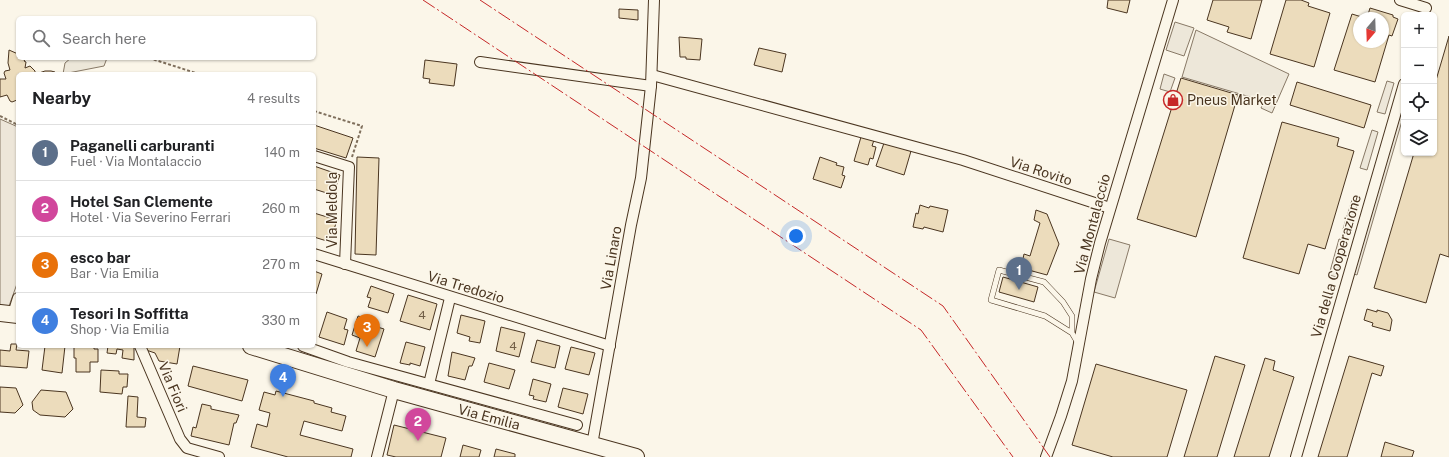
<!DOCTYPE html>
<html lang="en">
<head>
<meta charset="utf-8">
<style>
	body { margin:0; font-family:"Public Sans",sans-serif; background:#f2f2f2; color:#202124 }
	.controls { position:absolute; right:12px; top:12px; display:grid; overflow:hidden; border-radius:6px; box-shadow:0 1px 3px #0004 }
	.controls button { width:36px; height:36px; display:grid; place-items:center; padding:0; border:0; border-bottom:1px solid #e0e0e0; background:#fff; color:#202124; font:20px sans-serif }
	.compass { position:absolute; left:1353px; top:12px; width:36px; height:36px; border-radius:50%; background:#fff; box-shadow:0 1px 3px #0004; rotate:199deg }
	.you { position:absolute; left:796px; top:236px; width:14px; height:14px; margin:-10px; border:3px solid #fff; border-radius:50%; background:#1a73e8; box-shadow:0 0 0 6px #1a73e833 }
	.badge { display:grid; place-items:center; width:26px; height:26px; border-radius:50%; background:#111827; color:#fff; font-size:13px; font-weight:700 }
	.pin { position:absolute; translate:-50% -33px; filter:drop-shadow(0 1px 2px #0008) }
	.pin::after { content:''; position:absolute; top:21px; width:14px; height:12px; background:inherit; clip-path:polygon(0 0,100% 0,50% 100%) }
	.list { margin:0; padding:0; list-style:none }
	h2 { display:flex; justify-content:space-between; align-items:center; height:52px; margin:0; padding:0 16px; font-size:17px }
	h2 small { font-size:13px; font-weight:400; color:#757577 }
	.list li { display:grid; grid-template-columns:26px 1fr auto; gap:12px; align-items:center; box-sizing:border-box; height:56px; padding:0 16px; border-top:1px solid #e0e0e0 }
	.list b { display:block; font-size:15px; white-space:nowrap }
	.list p { margin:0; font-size:13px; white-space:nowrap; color:#757577 }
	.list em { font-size:13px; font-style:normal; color:#757577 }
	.icon { flex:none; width:22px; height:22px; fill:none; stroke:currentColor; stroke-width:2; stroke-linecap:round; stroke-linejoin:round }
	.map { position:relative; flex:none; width:1449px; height:457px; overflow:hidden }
	.search { position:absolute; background:#fff; box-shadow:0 1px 3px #0004; left:16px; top:16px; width:300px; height:44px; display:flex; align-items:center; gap:10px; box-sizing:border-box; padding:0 14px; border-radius:6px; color:#757577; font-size:15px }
	.panel { position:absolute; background:#fff; box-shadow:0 1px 3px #0004; left:16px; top:72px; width:300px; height:276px; border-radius:6px }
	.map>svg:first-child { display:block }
	.green { fill:#ede6d9; stroke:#887966 }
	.parking { fill:#ede7d9; stroke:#887966 }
	.building { fill:#ecdcbc; stroke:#4a3520 }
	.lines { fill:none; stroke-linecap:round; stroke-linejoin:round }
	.lane-casing { stroke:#4a3520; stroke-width:6 }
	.street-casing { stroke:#4a3520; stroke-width:12 }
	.primary-casing { stroke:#4a3520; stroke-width:18 }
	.path { stroke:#7f6f5c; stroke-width:2; stroke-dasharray:3 2; stroke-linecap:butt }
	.lane { stroke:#fbf6e9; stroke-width:5 }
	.street { stroke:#fbf6e9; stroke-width:10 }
	.primary { stroke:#fbf6e9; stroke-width:16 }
	.power { stroke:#c62828; stroke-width:1; stroke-dasharray:14 3 2 3; stroke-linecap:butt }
	.labels { text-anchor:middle; stroke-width:3; stroke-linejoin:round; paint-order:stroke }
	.number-label { font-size:12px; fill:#725f47 }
	.poi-label { font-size:14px; fill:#4a3520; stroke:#fbf6e9; text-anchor:start }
	.street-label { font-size:14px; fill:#4a3520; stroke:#fbf6e9 }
</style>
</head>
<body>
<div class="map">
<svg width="1449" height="457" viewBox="0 0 1449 457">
	<rect width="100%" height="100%" fill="#fbf6e9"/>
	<!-- green -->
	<polygon class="green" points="0,119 18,127 18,281 9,306 0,305"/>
	<!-- parking -->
	<g class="parking">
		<polygon points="1175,22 1194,28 1184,56 1166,50"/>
		<polygon points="1196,30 1289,74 1272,113 1261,108 1264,101 1182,77"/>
		<polygon points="71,58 107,58 104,66 63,74 65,63"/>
		<polygon points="1164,74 1175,78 1170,92 1160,89"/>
		<polygon points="1387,81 1394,83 1385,114 1377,112"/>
		<polygon points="1404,102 1404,114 1357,275 1354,274"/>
		<polygon points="1372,130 1378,132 1367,170 1360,168"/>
		<polygon points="1352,200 1358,202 1350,232 1343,229"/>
		<polygon points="1109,239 1130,245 1115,298 1094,292"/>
		<polygon points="1339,239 1346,241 1336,277 1329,275"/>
	</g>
	<!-- building -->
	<g class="building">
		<polygon points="1108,0 1130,0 1127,13 1107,8"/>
		<polygon points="1213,0 1262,0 1251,39 1227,32 1229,27 1207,20"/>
		<polygon points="1286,0 1301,0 1309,3 1308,6 1330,13 1314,67 1270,54"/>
		<polygon points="1370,8 1393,15 1393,17 1398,19 1392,36 1389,35 1375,82 1334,70 1352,14 1365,18 1359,18 1359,42 1383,42 1383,18 1367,18"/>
		<polygon points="619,9 638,10 638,20 619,18"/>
		<polygon points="1449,36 1449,257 1440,254 1426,303 1374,288 1414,153 1434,153 1434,87"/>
		<polygon points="679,37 702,39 700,60 686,59 686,57 680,57"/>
		<polygon points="759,48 786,54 782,72 754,65"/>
		<polygon points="9,50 18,54 18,58 26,58 24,61 26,62 25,68 30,66 35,71 35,74 18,74 18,111 17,109 17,100 12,102 10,101 7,95 0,97 0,79 6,79 4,73 5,71 10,70 8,63"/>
		<polygon points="425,60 457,64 454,86 429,83 430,79 423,78"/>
		<polygon points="45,71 51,71 55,72 54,74 36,74"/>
		<polygon points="1181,78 1238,95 1196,237 1137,219"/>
		<polygon points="1297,82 1371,105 1364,128 1290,105"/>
		<polygon points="1282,122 1339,138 1337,146 1354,151 1325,249 1308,244 1299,274 1243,258"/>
		<polygon points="314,125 353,138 346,158 314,148"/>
		<polygon points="861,137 874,140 872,146 876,147 873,159 870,158 868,165 854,161"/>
		<polygon points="884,143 911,151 904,175 876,166"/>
		<polygon points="357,157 379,158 376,255 355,254"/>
		<polygon points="820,157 837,163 836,165 844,167 842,175 845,176 841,188 813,179"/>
		<polygon points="314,166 340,175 333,195 314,189"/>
		<polygon points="920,205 929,208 930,206 948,210 943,232 924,227 923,229 913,227 916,213 918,214"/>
		<polygon points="1036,210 1047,214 1059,244 1047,275 1021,268 1024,254 1030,256 1040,223 1034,220"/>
		<polygon points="314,213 337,220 330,242 314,237"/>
		<polygon points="314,271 322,274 316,294 314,294"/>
		<polygon points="1003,277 1038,287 1034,302 999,292"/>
		<polygon points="371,286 394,294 388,313 368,307 371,298 367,297"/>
		<polygon points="408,295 437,304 430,330 400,321"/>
		<polygon points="1367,309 1377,312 1377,310 1388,313 1392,320 1390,331 1372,326 1373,323 1364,320"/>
		<polygon points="327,312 347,319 344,329 348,330 344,345 319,337"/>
		<polygon points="461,315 485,321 480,343 469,341 470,337 457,333"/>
		<polygon points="358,316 376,321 374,326 384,329 375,357 356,351 360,338 352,335"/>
		<polygon points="501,327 525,333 519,357 496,351"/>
		<polygon points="537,340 560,346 555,368 531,362"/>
		<polygon points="406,342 425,347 420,366 410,363 410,365 400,363"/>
		<polygon points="11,344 17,344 16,350 29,351 27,368 0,366 0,350 10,351"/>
		<polygon points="45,346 65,346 62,373 42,370"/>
		<polygon points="79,346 94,346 94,349 98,349 98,362 90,362 90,372 76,372 76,358 74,358 74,347 79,347"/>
		<polygon points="108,346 134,346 134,360 122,358 123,350 117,349 116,354 107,353"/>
		<polygon points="145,346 180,346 177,364 159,361 155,353 146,350"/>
		<polygon points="571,347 595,353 589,375 565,369"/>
		<polygon points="452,352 475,358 472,366 469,366 465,380 448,376"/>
		<polygon points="1215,356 1245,365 1217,457 1184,457"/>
		<polygon points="1349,356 1384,366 1381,376 1372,373 1347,457 1318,457"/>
		<polygon points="1265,358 1275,361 1273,370 1294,377 1269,457 1234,457"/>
		<polygon points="489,363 515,370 509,389 484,382"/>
		<polygon points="1096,364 1187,390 1167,457 1113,457 1072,445"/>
		<polygon points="193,366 248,380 242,401 188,386"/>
		<polygon points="101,370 119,371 119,374 128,374 127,387 123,387 122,394 100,392"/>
		<polygon points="533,379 551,384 546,402 533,399 534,396 529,395"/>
		<polygon points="0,387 16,388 23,405 15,413 0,412"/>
		<polygon points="563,388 588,394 583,414 558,407"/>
		<polygon points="41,390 66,392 73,409 65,417 40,415 33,410 32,402"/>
		<polygon points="276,391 314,401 314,403 332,408 331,412 346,416 342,431 304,421 300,435 353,449 351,457 288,457 251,447 257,424 267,427 270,413 259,410 264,392 275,395"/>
		<polygon points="128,396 138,397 137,417 146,418 145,427 126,427"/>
		<polygon points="202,404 211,406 211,409 239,415 236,423 234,423 229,445 191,436 193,427 196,428"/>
		<polygon points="394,425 446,438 441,457 396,457 387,455"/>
		<polygon points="1385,442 1414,451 1412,457 1381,457"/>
		<polygon points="463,445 481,450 479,457 460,457"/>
		<polygon points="496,449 515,454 515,457 494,457"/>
	</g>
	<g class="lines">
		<!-- lane casing -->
		<g class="lane-casing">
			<polyline id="lane" points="1072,333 1045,316 991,300 999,270 1044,282 1063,302 1072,316 1072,333 1078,343"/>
		</g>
		<!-- street casing -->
		<g class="street-casing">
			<g id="street">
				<polyline points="1400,0 1426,8"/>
				<polyline points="480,62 651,86"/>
				<polyline points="652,75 963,160 1110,208"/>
				<polyline points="314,156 349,167 345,264"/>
				<polyline points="314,254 610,346"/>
				<polyline points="13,314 18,298"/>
				<polyline points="140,346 180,439 187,448 219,457"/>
				<polyline points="303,346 348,362 577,425"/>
				<polyline points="429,384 450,298"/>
				<polyline points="592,445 631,225 641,178 651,86 654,0"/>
				<polyline points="377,457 394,390"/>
				<polyline points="1046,457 1061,416 1072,381 1091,279 1100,243 1173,0"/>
				<polyline points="1296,457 1404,84"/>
			</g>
		</g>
		<!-- primary casing -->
		<g class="primary-casing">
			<g id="primary">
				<polyline points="0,313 18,315"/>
				<polyline points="251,346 394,390 636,457"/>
			</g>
		</g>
		<!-- path -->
		<g class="path">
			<polyline points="149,58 199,74"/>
			<polyline points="314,111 362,126 352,157"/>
			<polyline points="0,116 18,125"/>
		</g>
		<!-- lane -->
		<use href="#lane" class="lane"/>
		<!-- street -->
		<use href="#street" class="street"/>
		<!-- primary -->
		<use href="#primary" class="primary"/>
		<!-- power -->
		<g class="power">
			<polyline points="423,0 921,330 1013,457"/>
			<polyline points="480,0 943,306 1050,457"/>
		</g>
	</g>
	<!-- icons -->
	<defs>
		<g id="shop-ring" transform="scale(1)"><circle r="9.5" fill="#fbf6e9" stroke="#c62828" stroke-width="1.5"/><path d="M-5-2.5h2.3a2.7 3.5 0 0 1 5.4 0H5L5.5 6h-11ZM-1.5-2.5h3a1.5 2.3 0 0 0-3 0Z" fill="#c62828"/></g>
	</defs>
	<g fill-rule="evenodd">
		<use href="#shop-ring" x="1173" y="100"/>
	</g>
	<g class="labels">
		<!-- number labels -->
		<g class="number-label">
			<text x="422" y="319">4</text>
			<text x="513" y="350">4</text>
		</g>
		<!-- poi labels -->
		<g class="poi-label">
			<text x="1187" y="105">Pneus Market</text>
		</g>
		<!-- street labels -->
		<g class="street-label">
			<text transform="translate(1041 171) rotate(18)" y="5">Via Rovito</text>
			<text transform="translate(332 210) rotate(-90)" y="5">Via Meldola</text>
			<text transform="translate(1092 224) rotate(-75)" y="5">Via Montalaccio</text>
			<text transform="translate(611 258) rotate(-80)" y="5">Via Linaro</text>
			<text transform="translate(1336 266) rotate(-74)" y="5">Via della Cooperazione</text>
			<text transform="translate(466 287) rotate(17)" y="5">Via Tredozio</text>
			<text transform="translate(173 387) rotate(67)" y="5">Via Fiori</text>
			<text transform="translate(489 417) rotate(15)" y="5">Via Emilia</text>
		</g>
	</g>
</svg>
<div class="controls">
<button>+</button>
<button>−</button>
<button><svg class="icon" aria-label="locate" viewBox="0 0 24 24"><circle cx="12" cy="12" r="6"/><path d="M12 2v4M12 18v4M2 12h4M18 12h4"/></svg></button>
<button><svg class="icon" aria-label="layers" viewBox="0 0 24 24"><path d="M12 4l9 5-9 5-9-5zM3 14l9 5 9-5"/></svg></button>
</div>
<svg class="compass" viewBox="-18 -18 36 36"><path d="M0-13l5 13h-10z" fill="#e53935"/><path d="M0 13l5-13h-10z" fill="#757577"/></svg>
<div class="you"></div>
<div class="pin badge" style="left:1019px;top:290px;background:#5c6f8a">1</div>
<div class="pin badge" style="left:418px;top:441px;background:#d1479c">2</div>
<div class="pin badge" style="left:367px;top:347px;background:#e8710a">3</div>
<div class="pin badge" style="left:283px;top:397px;background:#3f7fe0">4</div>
<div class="search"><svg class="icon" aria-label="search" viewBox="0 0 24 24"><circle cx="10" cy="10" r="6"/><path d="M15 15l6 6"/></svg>Search here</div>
<section class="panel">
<h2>Nearby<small>4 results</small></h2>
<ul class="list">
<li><span class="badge" style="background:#5c6f8a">1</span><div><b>Paganelli carburanti</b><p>Fuel · Via Montalaccio</p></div><em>140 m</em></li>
<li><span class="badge" style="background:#d1479c">2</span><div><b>Hotel San Clemente</b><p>Hotel · Via Severino Ferrari</p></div><em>260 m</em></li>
<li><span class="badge" style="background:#e8710a">3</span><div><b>esco bar</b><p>Bar · Via Emilia</p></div><em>270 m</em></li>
<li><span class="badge" style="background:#3f7fe0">4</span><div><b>Tesori In Soffitta</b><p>Shop · Via Emilia</p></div><em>330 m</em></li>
</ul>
</section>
</div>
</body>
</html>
